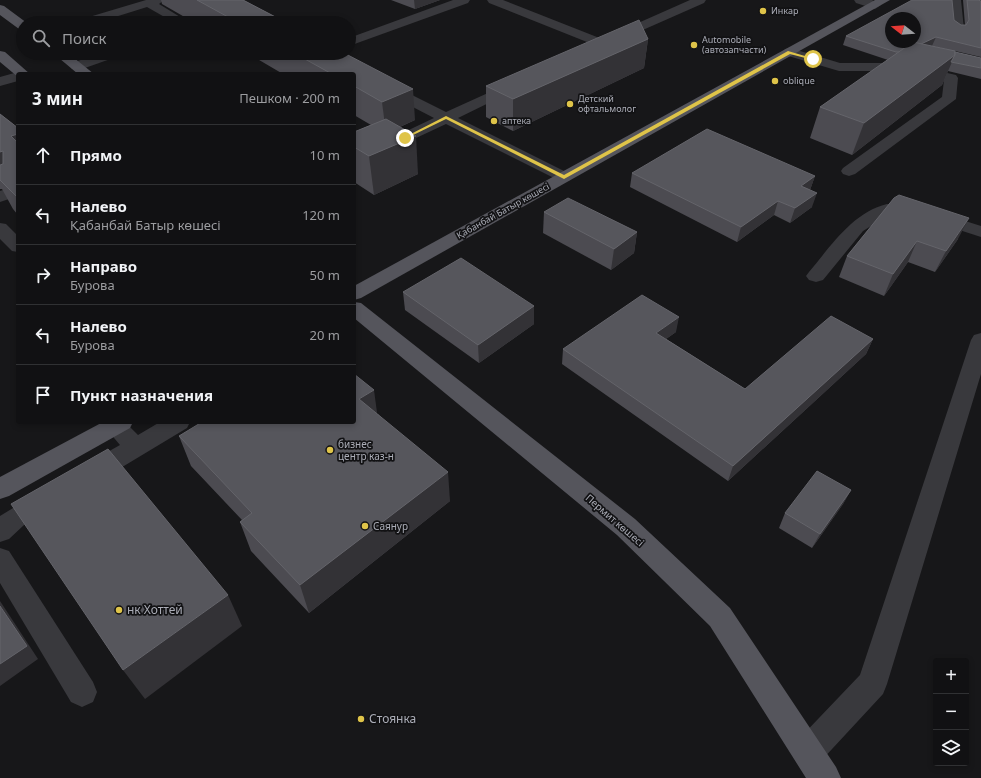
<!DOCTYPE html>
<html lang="ru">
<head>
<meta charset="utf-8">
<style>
	body { margin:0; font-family:"Noto Sans",sans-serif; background:#1e1f21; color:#f1f3f6 }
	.controls { position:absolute; right:12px; bottom:12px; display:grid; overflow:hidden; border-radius:4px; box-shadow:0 2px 6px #0003 }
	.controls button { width:36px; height:36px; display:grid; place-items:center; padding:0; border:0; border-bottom:1px solid #303133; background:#111113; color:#f1f3f6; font:20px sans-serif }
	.compass { position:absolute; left:885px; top:12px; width:36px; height:36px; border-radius:50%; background:#111113; box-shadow:0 2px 6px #0003; rotate:287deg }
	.stop { position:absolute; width:12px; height:12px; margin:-9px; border:3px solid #dfc449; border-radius:50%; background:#fff }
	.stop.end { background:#dfc449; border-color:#fff; box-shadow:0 1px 4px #0008 }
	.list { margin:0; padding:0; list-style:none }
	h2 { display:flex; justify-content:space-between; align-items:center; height:52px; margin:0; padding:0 16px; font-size:17px }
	h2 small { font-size:13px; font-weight:400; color:#9c9da0 }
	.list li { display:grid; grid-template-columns:26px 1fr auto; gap:12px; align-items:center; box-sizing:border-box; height:60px; padding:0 16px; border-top:1px solid #303133 }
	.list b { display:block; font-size:15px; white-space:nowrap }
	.list p { margin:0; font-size:13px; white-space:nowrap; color:#9c9da0 }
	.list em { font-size:13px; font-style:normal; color:#9c9da0 }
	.icon { flex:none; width:22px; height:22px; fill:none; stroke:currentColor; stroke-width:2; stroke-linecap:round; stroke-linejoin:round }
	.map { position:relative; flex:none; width:981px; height:778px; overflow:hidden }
	.search { position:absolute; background:#111113; box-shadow:0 2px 6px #0003; left:16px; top:16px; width:340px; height:44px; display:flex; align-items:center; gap:10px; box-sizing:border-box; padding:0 14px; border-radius:22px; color:#9c9da0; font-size:15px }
	.panel { position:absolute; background:#111113; box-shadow:0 2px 6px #0003; left:16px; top:72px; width:340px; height:352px; border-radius:4px }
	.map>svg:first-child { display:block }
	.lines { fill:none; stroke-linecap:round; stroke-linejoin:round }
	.minor { fill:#39393d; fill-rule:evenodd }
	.major { fill:#55555c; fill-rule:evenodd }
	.wall { fill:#4c4b51; fill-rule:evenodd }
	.shaded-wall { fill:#333236 }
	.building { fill:#56565c; stroke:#64646a; fill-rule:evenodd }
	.route { fill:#dfc449 }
	.poi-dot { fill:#dfc449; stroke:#121214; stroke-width:1.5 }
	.labels { text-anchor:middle; stroke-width:3.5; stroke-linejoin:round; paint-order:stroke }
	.far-poi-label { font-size:9px; fill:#abadb7; stroke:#121214; text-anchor:start }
	.far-street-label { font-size:9px; fill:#abadb7; stroke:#121214 }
	.poi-label { font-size:10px; fill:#abadb7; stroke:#121214; text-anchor:start }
	.street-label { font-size:10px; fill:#abadb7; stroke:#121214 }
	.near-poi-label { font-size:12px; fill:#abadb7; stroke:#121214; text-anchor:start }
</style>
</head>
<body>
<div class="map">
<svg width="981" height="778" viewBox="0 0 981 778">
	<rect width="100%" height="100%" fill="#171719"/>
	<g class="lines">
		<!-- minor -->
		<g class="minor">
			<polygon points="146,0 164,0 159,4 190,23 175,23 147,7 96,23 77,23 79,20"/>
			<polygon points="453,0 470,0 468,3 349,46 349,38"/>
			<polygon points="487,0 503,0 602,39 690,0 706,0 704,3 602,48 489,3"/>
			<polygon points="854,0 872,0 881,5 875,9 856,3"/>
			<polygon points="949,0 961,0 964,29 962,32 958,33 952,29"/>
			<polygon points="790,48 840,63 904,63 956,75 958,78 956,99 855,174 849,176 843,174 841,171 843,168 942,97 944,80 904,71 839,71 785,55 783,52 785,49"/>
			<polygon points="101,53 121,53 119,56 82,69 72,69 70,66 72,63"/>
			<polygon points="18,72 24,74 18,74 18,81 0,86 0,77"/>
			<polygon points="512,82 517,83 519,86 517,89 458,118 570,174 572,177 570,180 564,182 558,180 446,124 354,167 354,156 434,118 382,91 380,88 382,85 392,85 446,112"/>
			<polygon points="18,185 18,196 0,202 0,191"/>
			<path d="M887,204L918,206L981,226V237L916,216L890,214L863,231L823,280L816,282L809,280L806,276L809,272C831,246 853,212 887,204Z"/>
			<polygon points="0,223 6,224 18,236 18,252 12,251 0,239"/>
			<polygon points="981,333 981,374 887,684 883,694 820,762 809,767 798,762 793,751 798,740 860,675 971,340 974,335"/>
			<polygon points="106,422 125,422 138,435 160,422 190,422 187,428 99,481 90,484 81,481 78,474 81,467 120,445 104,426"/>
			<polygon points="45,491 54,494 57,501 54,508 24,525 9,539 0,542 0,516 36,494"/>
			<polygon points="0,548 9,551 93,682 97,692 93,702 82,707 71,702 0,583"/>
		</g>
		<!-- major -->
		<g class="major">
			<polygon points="875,0 890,0 361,298 354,300 354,286"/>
			<polygon points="0,5 4,6 27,23 23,23 23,30 19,29 0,15"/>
			<polygon points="0,51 5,52 30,74 18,74 18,77 0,62"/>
			<polygon points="53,53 68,53 94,74 78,74"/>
			<polygon points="354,302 361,303 635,519 730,608 836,767 841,778 806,778 710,626 617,535 354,318"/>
			<polygon points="103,422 133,422 130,428 9,496 0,499 0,477"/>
		</g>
	</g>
	<!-- wall -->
	<g class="wall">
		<polygon points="161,0 243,0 287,23 195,23 162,4"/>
		<polygon points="391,0 440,0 415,9"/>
		<path d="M963,0H978L981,1V57L955,51V52L981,58V79L948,71L942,85L852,155L810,138L820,107L888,60L843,45L846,36L954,20L961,25H965ZM931,46H932L951,50Z"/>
		<polygon points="648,39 644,68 513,131 486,117 486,86"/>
		<polygon points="247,53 344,53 415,120 400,127 418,174 374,195 354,182 354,132 371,125 354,115 354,74 283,74"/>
		<polygon points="0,114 18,128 18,215 13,209 2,189 0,189"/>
		<polygon points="632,173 815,176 810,190 812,207 790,223 774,215 737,242 630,187"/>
		<polygon points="894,198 958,239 935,272 908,262 884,296 839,277 847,256"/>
		<polygon points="544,212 637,232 634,253 611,270 543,233"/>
		<polygon points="403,292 534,306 534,324 479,363 405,310"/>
		<polygon points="676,332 666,339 745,389 873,339 866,354 728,481 562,364 563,349"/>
		<polygon points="378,414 450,501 309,613 251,551 240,522 242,520 191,466 179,436"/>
		<polygon points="851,490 843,504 812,548 779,528 785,513"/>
	</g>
	<!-- shaded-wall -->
	<g class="shaded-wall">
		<polygon points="414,0 440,0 415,9"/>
		<polygon points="936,37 932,46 901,62 904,52"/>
		<polygon points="648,39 644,68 513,131 513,99"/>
		<polygon points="955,55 942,85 852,155 864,123"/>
		<polygon points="413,89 415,120 386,133 382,102"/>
		<polygon points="18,134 18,152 11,136"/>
		<polygon points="416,136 418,174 374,195 369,156"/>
		<polygon points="3,151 18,182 0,177 0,152"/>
		<polygon points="815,176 810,190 801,186"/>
		<polygon points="817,193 812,207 790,223 795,208"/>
		<polygon points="778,201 774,215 737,242 741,227"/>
		<polygon points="969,218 958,239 935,272 946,251"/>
		<polygon points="637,232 634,253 611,270 614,249"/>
		<polygon points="917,241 908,262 884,296 893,274"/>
		<polygon points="534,306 534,324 479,363 478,345"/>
		<polygon points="679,317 676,332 653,348 656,333"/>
		<polygon points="873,339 866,354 728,481 733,466"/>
		<polygon points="374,390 378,420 359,399"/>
		<polygon points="448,472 450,501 309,613 300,585"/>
		<polygon points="851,490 843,504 812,548 820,534"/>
		<polygon points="228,595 242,626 145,699 123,670"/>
		<polygon points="0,601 38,659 0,686"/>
	</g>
	<!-- building -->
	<g class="building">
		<polygon points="197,0 243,0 287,23 239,23"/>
		<path d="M912,0H952L954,20L961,25H966L969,20L967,0H978L981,1V48L936,37L921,44L913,42L899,52H896L846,36ZM891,18H915V42H891Z"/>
		<polygon points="639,20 648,39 513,99 486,86"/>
		<polygon points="913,42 955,51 955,55 864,123 820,107"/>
		<polygon points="955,52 981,58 981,68 951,62 955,55"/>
		<polygon points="294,53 344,53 413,89 382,102 354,86 354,74 332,74"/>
		<polygon points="0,114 18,128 18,134 11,136 18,143 18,198 0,180 0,165 3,164 3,151 0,152"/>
		<polygon points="386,119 416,136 369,156 354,147 354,132"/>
		<polygon points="707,129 815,176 801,186 817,193 795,208 778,201 741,227 632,173"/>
		<polygon points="899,195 969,218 946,251 917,241 893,274 847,256 894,198"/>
		<polygon points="568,198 637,232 614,249 544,212"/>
		<polygon points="461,258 534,306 478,345 403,292"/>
		<polygon points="642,295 679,317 656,333 745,389 831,316 873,339 733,466 563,349"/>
		<polygon points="354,374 374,390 359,399 448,472 300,585 240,522 252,513 179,436 202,422 354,422"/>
		<polygon points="108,449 228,595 123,670 11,504"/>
		<polygon points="817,471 851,490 820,534 785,513"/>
		<polygon points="0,606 27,646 0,664"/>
	</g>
	<!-- route -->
	<polygon class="route" points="788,51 815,59 813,60 790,54 564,179 446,119 407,138 403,138 446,116 564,175"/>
	<!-- markers -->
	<g class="poi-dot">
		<circle cx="763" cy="11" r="4"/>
		<circle cx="694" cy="45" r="4"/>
		<circle cx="775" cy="81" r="4"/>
		<circle cx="570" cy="104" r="4"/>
		<circle cx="494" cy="121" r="4"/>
		<circle cx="330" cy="450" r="4"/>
		<circle cx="365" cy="526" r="4"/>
		<circle cx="119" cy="610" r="4"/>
		<circle cx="361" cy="719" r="4"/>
	</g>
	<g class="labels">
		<!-- far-poi labels -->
		<g class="far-poi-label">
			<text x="771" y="14">Инкар</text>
			<text x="702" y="43">Automobile<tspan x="702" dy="10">(автозапчасти)</tspan></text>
			<text x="783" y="84">oblique</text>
			<text x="578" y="102">Детский<tspan x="578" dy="10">офтальмолог</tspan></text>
			<text x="502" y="124">аптека</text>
		</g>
		<!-- far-street labels -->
		<g class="far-street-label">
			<text transform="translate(503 211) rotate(-29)" y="3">Қабанбай Батыр көшесі</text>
		</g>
		<!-- poi labels -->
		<g class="poi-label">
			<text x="338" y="448">бизнес<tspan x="338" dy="12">центр каз-н</tspan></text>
			<text x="373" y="530">Саянур</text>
		</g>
		<!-- street labels -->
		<g class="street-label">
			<text transform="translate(615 520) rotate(41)" y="4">Пермит көшесі</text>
		</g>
		<!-- near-poi labels -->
		<g class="near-poi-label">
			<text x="127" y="614">нк Хоттей</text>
			<text x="369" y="723">Стоянка</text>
		</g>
	</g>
</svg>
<div class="controls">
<button>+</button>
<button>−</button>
<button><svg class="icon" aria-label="layers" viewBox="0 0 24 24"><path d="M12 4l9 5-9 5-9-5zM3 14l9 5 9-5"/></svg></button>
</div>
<svg class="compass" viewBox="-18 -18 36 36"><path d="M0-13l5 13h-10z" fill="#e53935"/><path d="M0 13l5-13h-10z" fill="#9c9da0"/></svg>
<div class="stop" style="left:813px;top:59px"></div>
<div class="stop end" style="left:405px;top:138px"></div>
<div class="search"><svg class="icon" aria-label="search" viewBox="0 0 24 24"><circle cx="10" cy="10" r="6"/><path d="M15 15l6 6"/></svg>Поиск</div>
<section class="panel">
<h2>3 мин<small>Пешком · 200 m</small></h2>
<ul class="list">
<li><svg class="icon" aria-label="ahead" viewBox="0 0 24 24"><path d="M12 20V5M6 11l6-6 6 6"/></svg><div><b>Прямо</b></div><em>10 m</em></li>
<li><svg class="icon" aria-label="left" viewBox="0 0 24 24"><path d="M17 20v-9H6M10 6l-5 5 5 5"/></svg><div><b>Налево</b><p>Қабанбай Батыр көшесі</p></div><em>120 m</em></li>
<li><svg class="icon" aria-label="right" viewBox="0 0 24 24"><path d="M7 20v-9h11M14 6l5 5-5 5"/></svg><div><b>Направо</b><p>Бурова</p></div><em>50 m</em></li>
<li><svg class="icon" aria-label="left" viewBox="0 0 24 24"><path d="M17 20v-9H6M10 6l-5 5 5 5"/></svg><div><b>Налево</b><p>Бурова</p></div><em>20 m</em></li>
<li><svg class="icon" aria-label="arrive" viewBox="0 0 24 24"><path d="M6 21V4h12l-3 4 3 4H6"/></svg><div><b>Пункт назначения</b></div></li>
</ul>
</section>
</div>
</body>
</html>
